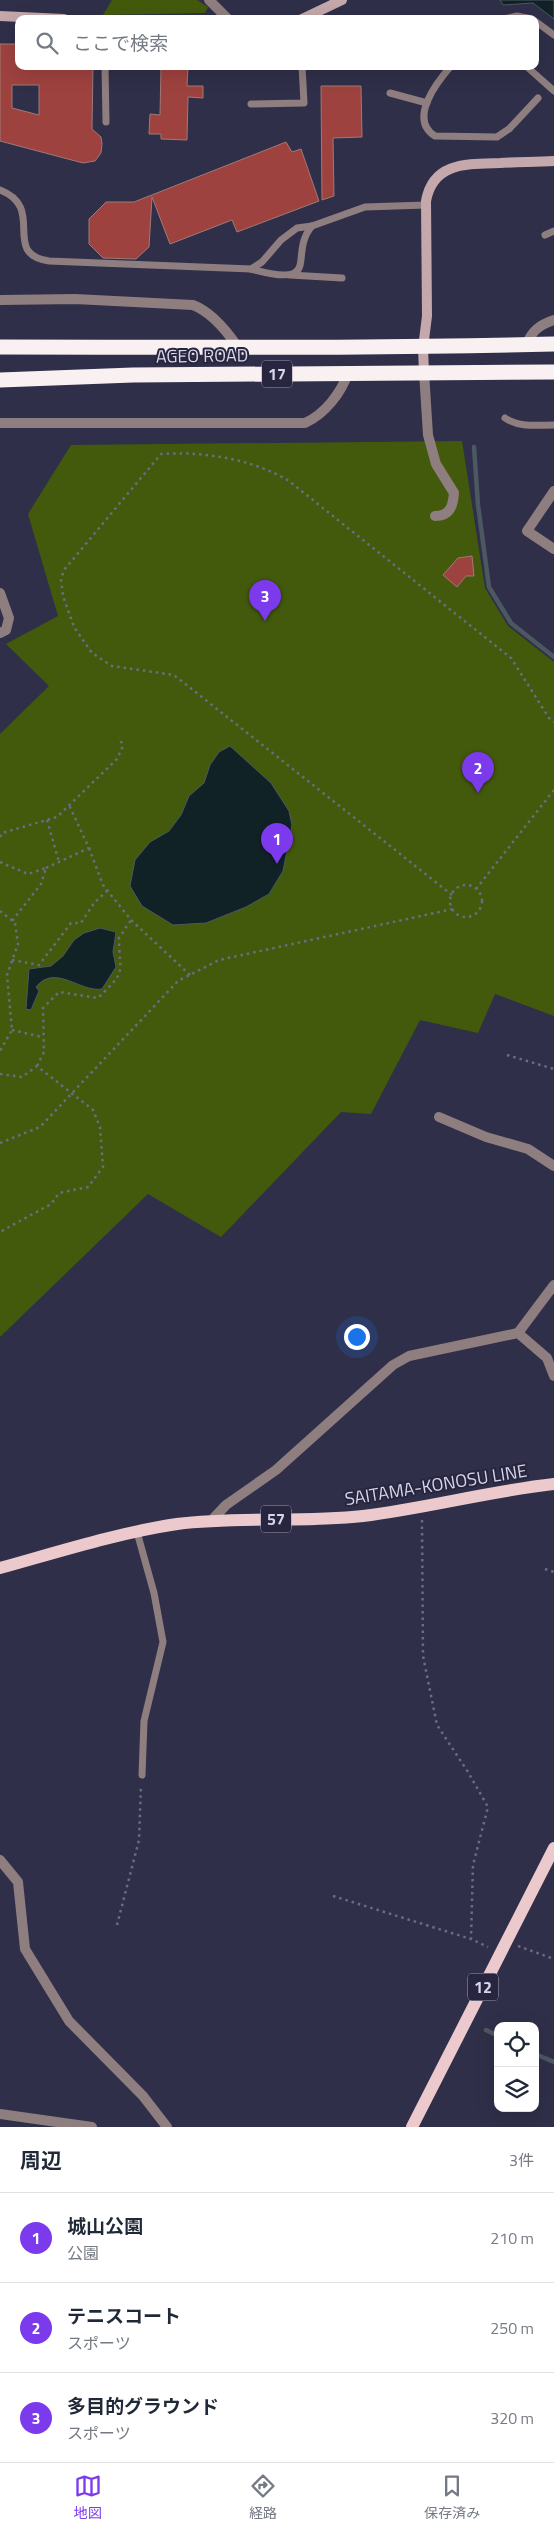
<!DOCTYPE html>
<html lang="ja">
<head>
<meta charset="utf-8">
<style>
	body { margin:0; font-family:"Titillium Web","Noto Sans JP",sans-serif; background:#f2f2f3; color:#1f2937 }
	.controls { position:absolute; right:15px; bottom:15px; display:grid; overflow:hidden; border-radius:10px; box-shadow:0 5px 20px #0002 }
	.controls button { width:45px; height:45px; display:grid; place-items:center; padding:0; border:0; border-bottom:1px solid #e0e1e3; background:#fff; color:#1f2937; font:25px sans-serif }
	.you { position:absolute; left:356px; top:1336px; width:18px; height:18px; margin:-12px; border:4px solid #fff; border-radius:50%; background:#1a73e8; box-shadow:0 0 0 8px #1a73e833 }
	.badge { display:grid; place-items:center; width:32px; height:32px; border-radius:50%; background:#7c3aed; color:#fff; font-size:16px; font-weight:700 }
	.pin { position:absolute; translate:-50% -41px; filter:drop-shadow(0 1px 2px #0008) }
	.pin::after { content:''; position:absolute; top:26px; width:18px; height:15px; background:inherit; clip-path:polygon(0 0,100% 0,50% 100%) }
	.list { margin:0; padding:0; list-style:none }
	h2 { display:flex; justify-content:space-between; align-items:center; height:65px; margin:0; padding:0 20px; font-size:21px }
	h2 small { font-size:16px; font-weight:400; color:#747a83 }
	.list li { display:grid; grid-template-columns:32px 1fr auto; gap:15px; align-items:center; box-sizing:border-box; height:90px; padding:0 20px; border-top:1px solid #e0e1e3 }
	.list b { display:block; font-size:19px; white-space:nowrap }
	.list p { margin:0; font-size:16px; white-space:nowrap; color:#747a83 }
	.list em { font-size:16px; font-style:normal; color:#747a83 }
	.icon { flex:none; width:28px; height:28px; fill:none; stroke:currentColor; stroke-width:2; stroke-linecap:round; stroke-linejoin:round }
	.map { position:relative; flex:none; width:554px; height:2127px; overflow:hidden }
	.search { position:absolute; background:#fff; box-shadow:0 5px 20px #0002; left:15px; right:15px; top:15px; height:55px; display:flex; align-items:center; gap:12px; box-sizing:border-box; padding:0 18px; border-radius:10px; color:#747a83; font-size:19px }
	.sheet { height:335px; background:#fff }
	nav { display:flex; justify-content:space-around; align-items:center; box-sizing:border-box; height:70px; border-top:1px solid #e0e1e3; background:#fff; font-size:14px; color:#747a83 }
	nav a { display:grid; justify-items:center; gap:2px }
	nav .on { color:#7c3aed }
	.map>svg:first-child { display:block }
	.green { fill:#435a0d }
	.water { fill:#112227; stroke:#4c5861 }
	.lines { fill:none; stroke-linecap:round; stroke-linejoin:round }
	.stream { stroke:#4c5861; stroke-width:4.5 }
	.building { fill:#9e423f; stroke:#9f7a76; fill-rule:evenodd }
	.path { stroke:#6c6b82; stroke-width:2.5; stroke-dasharray:2.5 4; stroke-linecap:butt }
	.lane { stroke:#8f7e7f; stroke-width:7 }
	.street { stroke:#8f7e7f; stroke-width:10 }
	.secondary { stroke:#c4a8ab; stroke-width:10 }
	.primary { stroke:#ecc9cc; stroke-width:12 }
	.highway { stroke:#f9f1f1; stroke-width:15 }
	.labels { text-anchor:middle; stroke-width:4; stroke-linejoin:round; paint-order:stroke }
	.shield { fill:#27253f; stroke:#a2a1b5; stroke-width:1 }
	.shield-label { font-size:16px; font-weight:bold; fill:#d7d6e8 }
	.street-label { font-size:18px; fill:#d7d6e8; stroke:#27253f }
</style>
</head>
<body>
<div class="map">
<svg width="554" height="2127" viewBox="0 0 554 2127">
	<rect width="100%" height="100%" fill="#302f49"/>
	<!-- green -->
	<g class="green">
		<polygon points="112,0 197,0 208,7 205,13 103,15"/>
		<polygon points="462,441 485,588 508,626 554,662 554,1016 495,994 478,1033 420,1020 371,1114 341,1112 221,1237 148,1194 0,1337 0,734 49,686 6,644 58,616 28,514 71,445"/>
	</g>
	<!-- water -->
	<g class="water">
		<polygon points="500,0 554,0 554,19 533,3 503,5"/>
		<polygon points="230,746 271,783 289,811 292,825 283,871 269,894 246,907 206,923 173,925 142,906 130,886 135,860 150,842 169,831 181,815 189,796 204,783 210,765 219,752"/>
		<path d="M100,928L116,932L113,952L116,967L102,989C81,993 55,963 36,987L39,991L31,1010L26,1009L29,969L51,966L63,956L74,940L84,933Z"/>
	</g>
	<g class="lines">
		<!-- stream -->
		<g class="stream">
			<polyline points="474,447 478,505 489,587 511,623 554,657"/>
			<polyline points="486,2030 498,2036"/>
			<polyline points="535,2054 554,2062"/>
		</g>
	</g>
	<!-- building -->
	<g class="building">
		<path d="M0,44H19V66H93L92,129L101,137L102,144L101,153L95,161L83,163L0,141ZM12,85H39V115L12,108Z"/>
		<polygon points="161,66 188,66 187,86 203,86 203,98 188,97 187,140 161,139 161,134 149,134 150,114 160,115"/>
		<polygon points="321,86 361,86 362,137 333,138 334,196 322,200"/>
		<polygon points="286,142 292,152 301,149 319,201 237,232 232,220 170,244 152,197 149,247 136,259 103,258 89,244 89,219 106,202 134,202"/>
		<polygon points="472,556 474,576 466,576 457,587 443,575 458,558"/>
	</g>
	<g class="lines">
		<!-- path -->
		<g class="path">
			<polyline points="47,820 59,862"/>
			<polyline points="0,837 2,833 57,817 117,759 123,746 119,737"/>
			<polyline points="89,848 103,885 131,920 190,975"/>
			<polyline points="0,862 28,874 46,868 41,884 12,921"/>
			<polyline points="46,868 89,848 69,805"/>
			<circle cx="466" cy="901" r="16"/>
			<polyline points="476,889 554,790"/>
			<path d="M452,895L174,675L112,666L92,653L74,627L63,596L61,579L64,570L161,454C202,451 253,459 289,481L511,658L549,718L554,722"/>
			<polyline points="0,911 15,923 18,944 7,975 12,1030 0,1051"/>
			<polyline points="12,960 39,965 71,923 81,923 94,903 108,890"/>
			<polyline points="12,1030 42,1037"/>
			<polyline points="507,1055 554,1069"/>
			<path d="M37,1066L44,1052L43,1008L59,992L98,998C128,969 119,975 119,938L131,920"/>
			<polyline points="0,1074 22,1077 37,1066 93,1110 100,1127 103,1167 88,1187 59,1193 51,1204 0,1232"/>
			<polyline points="0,1143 40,1127 178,981 219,960 453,909"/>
			<polyline points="422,1520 423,1656 437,1725 468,1772 488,1807 473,1865 471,1939"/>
			<polyline points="545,1569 554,1572"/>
			<polyline points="333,1896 471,1939 488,1947"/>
			<polyline points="117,1925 139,1840 141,1785"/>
			<polyline points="518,1946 554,1959"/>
		</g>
		<!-- lane -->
		<g class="lane">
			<polyline points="504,19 517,16 532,19"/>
			<polyline points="535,21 554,35"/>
			<polyline points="105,66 106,122"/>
			<path d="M451,66C437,82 408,119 435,136L497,137L509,129L538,98"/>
			<polyline points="526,66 554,91"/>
			<polyline points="390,93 427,103"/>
			<polyline points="251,104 304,103 302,66"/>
			<path d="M0,190C47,208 0,254 49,261L251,269C325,289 287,255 312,226"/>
			<polyline points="545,235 554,231"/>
			<polyline points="251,269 262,262 281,240 297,228 312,226 365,207 426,205"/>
			<polyline points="290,275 342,278"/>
			<path d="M505,418C519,428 537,425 554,425"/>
			<polyline points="137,1532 154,1593 163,1642 144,1721 142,1775"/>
		</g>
		<!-- street -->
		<g class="street">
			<polyline points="209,0 228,19"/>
			<path d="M0,300L75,299L193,305C211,312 226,330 237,346"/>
			<path d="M526,345C532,331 539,325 554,320"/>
			<path d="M424,372L428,435L436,464L454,493C453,506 450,516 435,516"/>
			<path d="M0,423H305C325,414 341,393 348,373"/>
			<polyline points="554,491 527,531 554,549"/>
			<polyline points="0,593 9,618 6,630 0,633"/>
			<polyline points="439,1117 486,1137 528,1149 554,1166"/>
			<polyline points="518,1333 554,1285"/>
			<polyline points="211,1521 226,1505 276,1470 393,1365 409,1356 518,1333 547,1358 554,1376"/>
			<polyline points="0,1860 18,1882 25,1949 69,2021 143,2096 167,2127"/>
			<polyline points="0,2114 92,2127"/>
		</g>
		<!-- secondary -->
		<g class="secondary">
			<polyline points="0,16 64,19"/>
			<polyline points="302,19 342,0"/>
			<path d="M424,372L423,348L427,316L426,201C433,162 467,164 500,163C518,162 536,162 554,161"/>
		</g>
		<!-- primary -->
		<g class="primary">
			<path d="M0,1568C58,1552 117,1533 177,1524C239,1516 301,1523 363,1516C427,1508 490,1491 554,1484"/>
			<polyline points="412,2127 554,1848"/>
		</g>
		<!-- highway -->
		<g class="highway">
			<path d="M0,347C185,347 369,349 554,344"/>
			<polyline points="0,380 133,375 554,372"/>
		</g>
	</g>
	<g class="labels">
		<!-- shield labels -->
		<g class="shield">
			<rect x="262" y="360.5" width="30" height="27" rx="4"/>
			<rect x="261" y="1505.5" width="30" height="27" rx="4"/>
			<rect x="468" y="1973.5" width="30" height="27" rx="4"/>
		</g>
		<g class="shield-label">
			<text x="277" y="380">17</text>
			<text x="276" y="1525">57</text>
			<text x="483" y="1993">12</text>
		</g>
		<!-- street labels -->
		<g class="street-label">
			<text transform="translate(202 356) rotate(-1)" y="6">AGEO ROAD</text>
			<text transform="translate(436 1485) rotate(-9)" y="6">SAITAMA-KONOSU LINE</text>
		</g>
	</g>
</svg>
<div class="controls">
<button><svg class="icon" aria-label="locate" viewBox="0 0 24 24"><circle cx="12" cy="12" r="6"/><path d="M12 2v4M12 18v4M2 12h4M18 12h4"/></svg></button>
<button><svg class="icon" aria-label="layers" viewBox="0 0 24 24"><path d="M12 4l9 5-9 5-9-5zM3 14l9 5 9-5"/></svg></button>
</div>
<div class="you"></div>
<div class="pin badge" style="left:277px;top:864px">1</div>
<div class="pin badge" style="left:478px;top:793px">2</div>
<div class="pin badge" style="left:265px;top:621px">3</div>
<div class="search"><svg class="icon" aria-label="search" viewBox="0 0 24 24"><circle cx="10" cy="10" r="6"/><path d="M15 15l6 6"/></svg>ここで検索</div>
</div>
<section class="sheet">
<h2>周辺<small>3件</small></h2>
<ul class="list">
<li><span class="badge">1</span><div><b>城山公園</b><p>公園</p></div><em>210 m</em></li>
<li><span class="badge">2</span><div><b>テニスコート</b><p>スポーツ</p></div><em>250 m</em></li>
<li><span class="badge">3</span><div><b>多目的グラウンド</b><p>スポーツ</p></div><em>320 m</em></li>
</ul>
</section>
<nav>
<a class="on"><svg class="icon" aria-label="map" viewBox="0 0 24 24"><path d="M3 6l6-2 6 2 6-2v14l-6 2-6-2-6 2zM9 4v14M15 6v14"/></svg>地図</a>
<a><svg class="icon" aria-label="directions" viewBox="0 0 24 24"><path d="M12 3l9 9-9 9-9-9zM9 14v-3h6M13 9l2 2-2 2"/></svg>経路</a>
<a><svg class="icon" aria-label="saved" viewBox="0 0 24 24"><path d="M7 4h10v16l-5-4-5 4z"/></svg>保存済み</a>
</nav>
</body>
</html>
